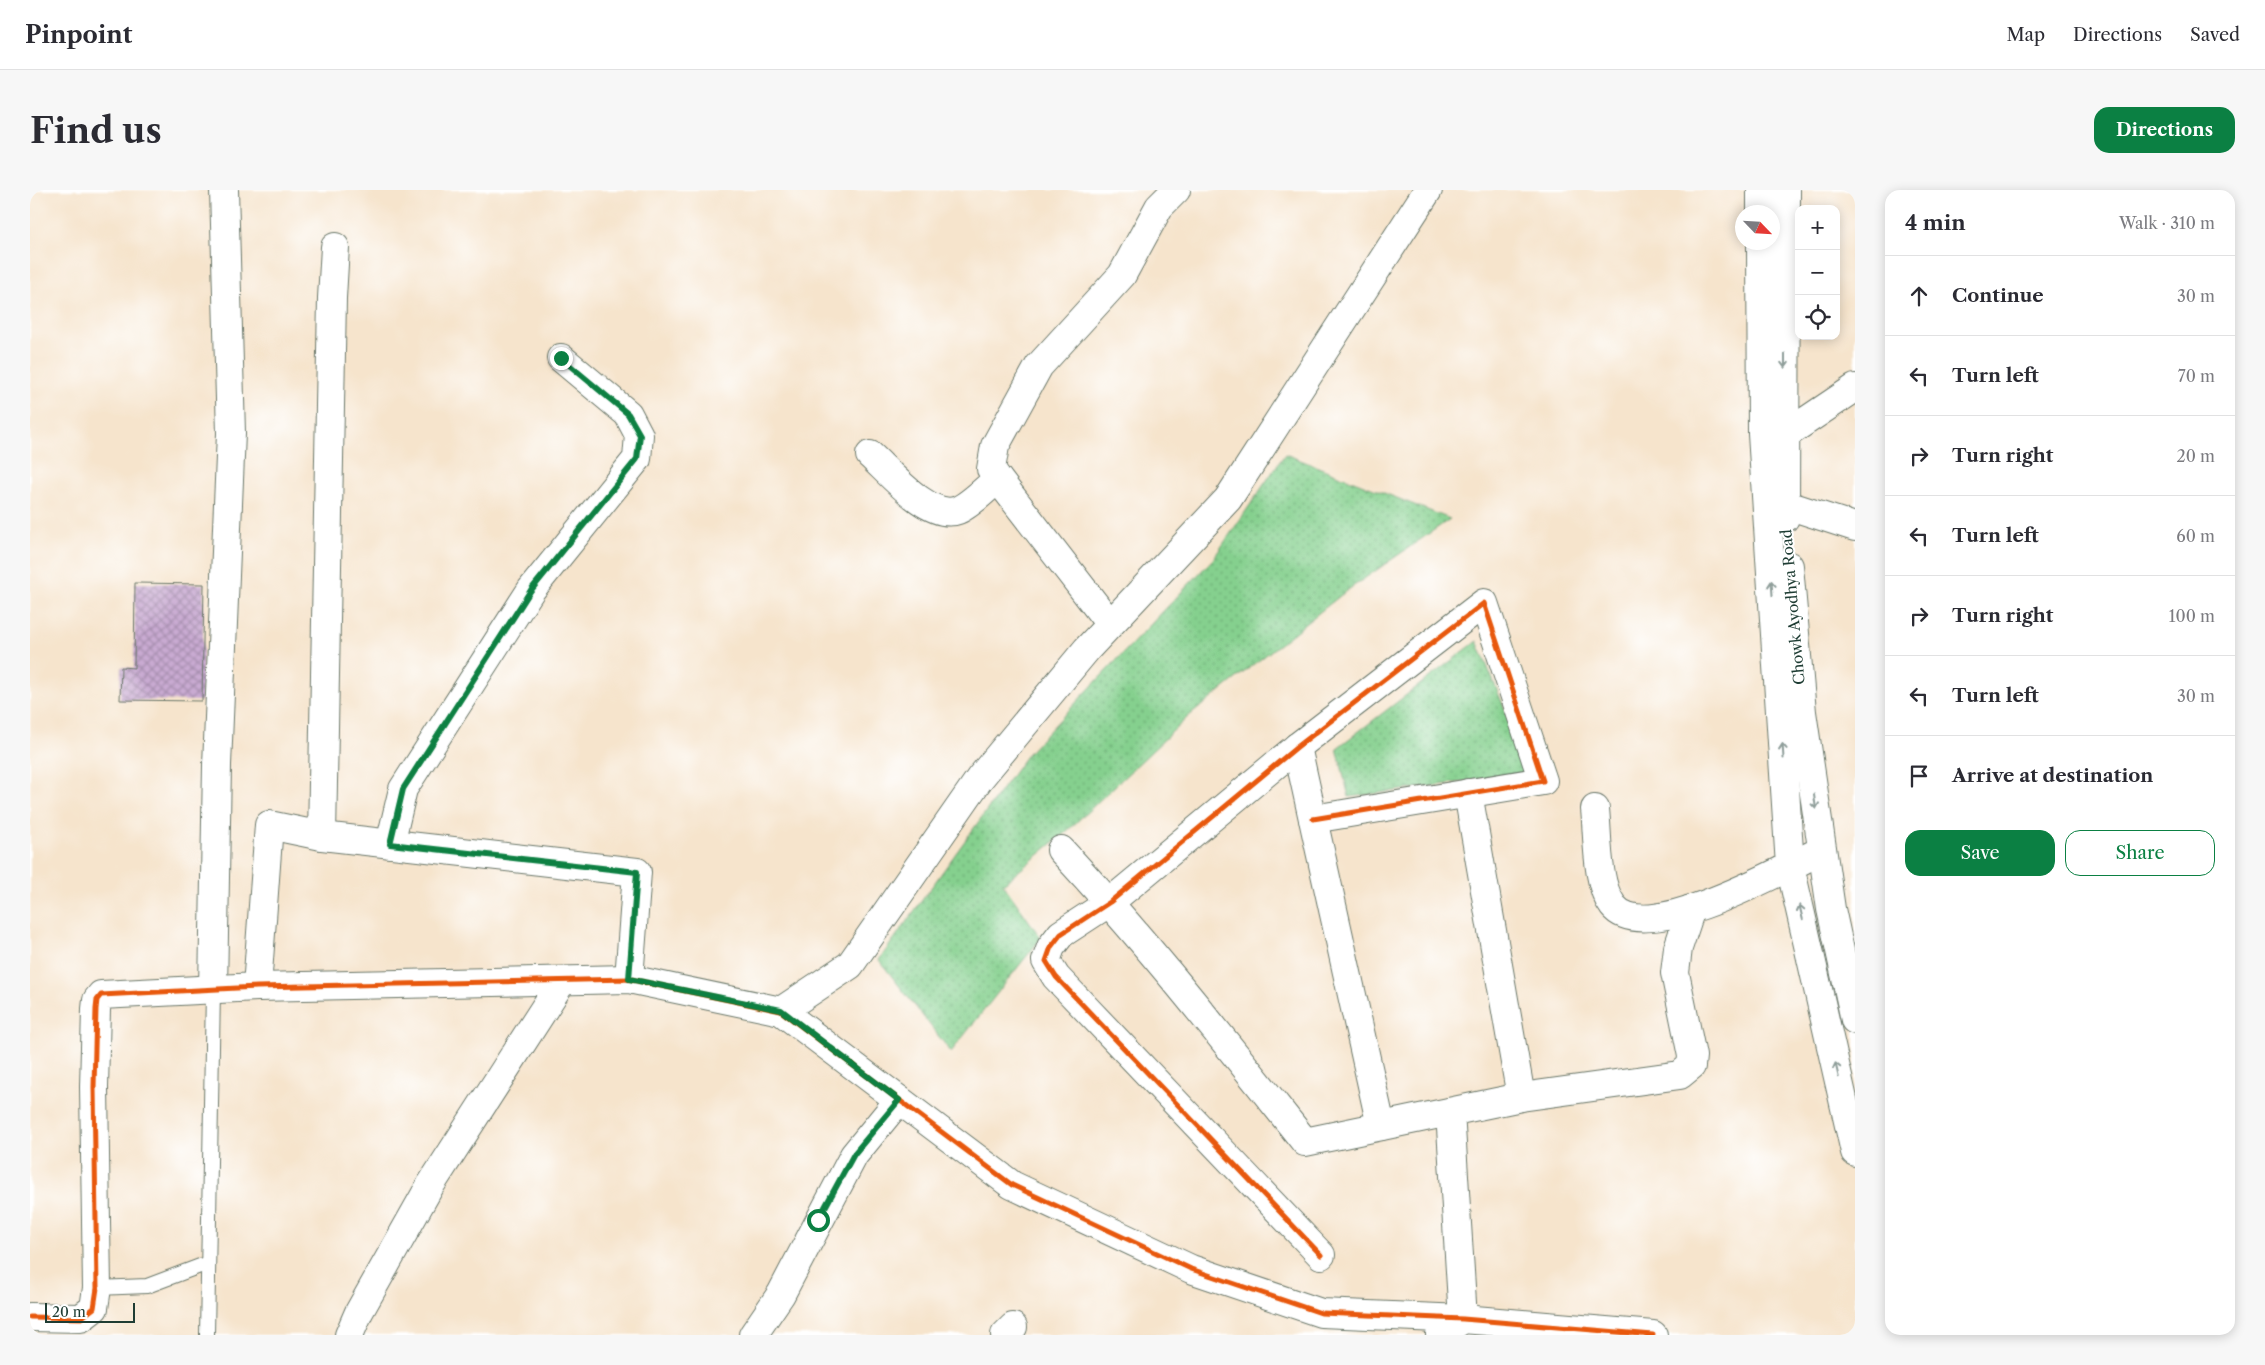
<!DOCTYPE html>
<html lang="en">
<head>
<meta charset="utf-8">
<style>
	body { margin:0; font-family:"Libre Caslon Text",serif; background:#f7f7f7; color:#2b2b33 }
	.controls { position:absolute; right:15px; top:15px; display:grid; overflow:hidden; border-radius:10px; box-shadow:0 2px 12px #0003 }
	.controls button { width:45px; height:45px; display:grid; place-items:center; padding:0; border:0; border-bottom:1px solid #e1e1e2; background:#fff; color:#2b2b33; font:25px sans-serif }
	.compass { position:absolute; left:1705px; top:15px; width:45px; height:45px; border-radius:50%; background:#fff; box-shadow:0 2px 12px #0003; rotate:115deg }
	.scale { position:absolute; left:15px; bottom:12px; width:90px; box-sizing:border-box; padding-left:5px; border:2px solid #1f3d34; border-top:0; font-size:14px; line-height:18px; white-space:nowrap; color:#1f3d34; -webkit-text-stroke:4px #fff; paint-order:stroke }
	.stop { position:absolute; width:15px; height:15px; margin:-11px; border:4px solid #0b8043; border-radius:50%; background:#fff }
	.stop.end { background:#0b8043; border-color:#fff; box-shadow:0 1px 5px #0008 }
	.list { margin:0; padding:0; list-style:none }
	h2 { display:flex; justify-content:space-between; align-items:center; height:65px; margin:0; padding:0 20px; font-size:21px }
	h2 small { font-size:16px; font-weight:400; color:#7c7c81 }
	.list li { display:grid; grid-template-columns:32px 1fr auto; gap:15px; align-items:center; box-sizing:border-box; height:80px; padding:0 20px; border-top:1px solid #e1e1e2 }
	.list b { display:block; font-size:19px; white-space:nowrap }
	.list em { font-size:16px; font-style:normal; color:#7c7c81 }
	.actions { display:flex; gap:10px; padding:15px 20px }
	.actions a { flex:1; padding:11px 0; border:1px solid #0b8043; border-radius:15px; text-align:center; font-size:18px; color:#0b8043 }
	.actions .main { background:#0b8043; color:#fff }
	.icon { flex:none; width:28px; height:28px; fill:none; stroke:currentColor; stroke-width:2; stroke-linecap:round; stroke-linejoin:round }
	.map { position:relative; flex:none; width:1825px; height:1145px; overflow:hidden; border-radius:15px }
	header { display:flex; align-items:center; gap:30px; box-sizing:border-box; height:70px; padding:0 25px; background:#fff; border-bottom:1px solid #e1e1e2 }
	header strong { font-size:24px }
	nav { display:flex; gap:28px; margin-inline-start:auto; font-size:18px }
	.intro { display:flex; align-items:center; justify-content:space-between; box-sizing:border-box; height:120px; padding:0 30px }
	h1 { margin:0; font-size:35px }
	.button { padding:12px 22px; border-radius:15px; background:#0b8043; color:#fff; font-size:18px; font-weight:700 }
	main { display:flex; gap:30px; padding:0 30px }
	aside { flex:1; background:#fff; border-radius:15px; box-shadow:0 2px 12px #0003 }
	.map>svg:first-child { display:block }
	.grass { fill:url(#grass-dots); stroke:#528661 }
	.building { fill:url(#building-cross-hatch) }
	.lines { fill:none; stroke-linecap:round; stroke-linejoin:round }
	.service-casing { stroke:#6a7769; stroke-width:16 }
	.minor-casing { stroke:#6a7769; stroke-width:30 }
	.tertiary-casing { stroke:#6a7769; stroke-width:30 }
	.primary-casing { stroke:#6a7769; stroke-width:30 }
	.service { stroke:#fff; stroke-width:14 }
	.minor { stroke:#fff; stroke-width:28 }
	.tertiary { stroke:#fff; stroke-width:28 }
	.primary { stroke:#fff; stroke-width:28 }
	.cycleway-casing { stroke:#fff; stroke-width:8 }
	.cycleway { stroke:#e8590c; stroke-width:5 }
	.oneway { stroke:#8f9e9a }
	.route { stroke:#0b8043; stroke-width:6 }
	.labels { text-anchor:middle; stroke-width:4; stroke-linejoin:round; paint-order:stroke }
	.street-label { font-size:15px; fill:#1f3d34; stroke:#fff }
</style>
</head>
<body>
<header>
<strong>Pinpoint</strong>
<nav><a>Map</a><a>Directions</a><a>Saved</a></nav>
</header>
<div class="intro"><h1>Find us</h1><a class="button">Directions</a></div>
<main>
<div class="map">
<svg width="1825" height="1145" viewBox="0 0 1825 1145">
	<defs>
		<pattern id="grass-dots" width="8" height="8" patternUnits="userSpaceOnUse" patternTransform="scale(1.25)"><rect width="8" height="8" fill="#85d08e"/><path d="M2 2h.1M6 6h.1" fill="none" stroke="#6caa75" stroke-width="1.8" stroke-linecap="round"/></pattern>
		<pattern id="building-cross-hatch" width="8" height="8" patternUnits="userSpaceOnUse" patternTransform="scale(1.25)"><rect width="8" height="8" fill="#c9aad2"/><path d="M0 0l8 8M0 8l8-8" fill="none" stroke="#a38cab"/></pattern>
	</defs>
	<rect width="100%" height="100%" fill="#fff"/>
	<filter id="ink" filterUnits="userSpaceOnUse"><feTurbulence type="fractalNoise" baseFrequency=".02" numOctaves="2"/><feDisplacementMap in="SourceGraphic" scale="10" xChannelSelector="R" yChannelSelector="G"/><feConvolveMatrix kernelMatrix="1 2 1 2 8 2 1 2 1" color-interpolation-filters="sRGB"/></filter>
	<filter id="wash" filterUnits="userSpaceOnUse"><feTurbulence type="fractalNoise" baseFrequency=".0096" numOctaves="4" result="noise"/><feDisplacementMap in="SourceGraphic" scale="20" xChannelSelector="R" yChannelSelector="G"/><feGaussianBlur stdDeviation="1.12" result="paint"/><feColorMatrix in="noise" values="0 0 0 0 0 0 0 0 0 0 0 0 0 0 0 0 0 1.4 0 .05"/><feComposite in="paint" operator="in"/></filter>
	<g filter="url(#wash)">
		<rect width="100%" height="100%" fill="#f6e4cc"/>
		<!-- grass -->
		<g class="grass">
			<polygon points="1255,264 1420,329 1315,402 1159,526 1035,643 973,694 1011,748 921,862 849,770 998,563 1183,369"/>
			<polygon points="1447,451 1501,583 1319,607 1307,558"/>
		</g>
		<g id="blocks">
			<!-- building -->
			<polygon class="building" points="105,393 174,394 172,511 90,510 91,477 104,478"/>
		</g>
	</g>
	<g filter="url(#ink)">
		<use href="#blocks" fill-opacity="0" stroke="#6a7769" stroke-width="1"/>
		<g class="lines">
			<!-- service casing -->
			<g class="service-casing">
				<g id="service">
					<polyline points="67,1098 117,1096 178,1073"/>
					<polyline points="177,1145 183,800"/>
				</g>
			</g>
			<!-- minor casing -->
			<g class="minor-casing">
				<g id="minor">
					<polyline points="1755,245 1825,198"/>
					<path d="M840,265C860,283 900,331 928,320C942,314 956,298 968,289"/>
					<polyline points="1754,314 1825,337"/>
					<polyline points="1080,434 968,289 961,279 965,256 1009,176 1092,85 1129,17 1146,0"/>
					<polyline points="1267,557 1351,936"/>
					<polyline points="1438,603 1491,907"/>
					<path d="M1565,619C1568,647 1566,694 1583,716C1615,757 1756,678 1792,660"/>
					<polyline points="1283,629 1513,591 1454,413 1267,557 1080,712 1031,744 1021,757 1016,771 1026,787 1291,1065"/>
					<polyline points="292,646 302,108 305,57"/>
					<polyline points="360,654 373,599 501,400 607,269 609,245 598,224 531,168"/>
					<path d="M1031,660C1118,753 1196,853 1275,952L1491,907L1650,885L1661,876L1662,866L1645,783L1648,758L1661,719"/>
					<polyline points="227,797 239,635 292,646 607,682 599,789"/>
					<polyline points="751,821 820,775 950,588 1057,459 1198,309 1398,0"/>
					<polyline points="319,1145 329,1122 400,996 532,791"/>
					<polyline points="723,1145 751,1104 824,965 869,910"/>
					<polyline points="975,1145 983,1137"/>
					<polyline points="1410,1145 1433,1129 1420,922"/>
				</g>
			</g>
			<!-- tertiary casing -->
			<g class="tertiary-casing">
				<g id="tertiary">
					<polyline points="183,800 187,575 201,243 194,0"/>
					<polyline points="0,1127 51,1128 64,1118 67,1098 64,897 66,819 67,810 71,805 227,797 599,789 751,821 982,995 1161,1079 1291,1123 1433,1129 1623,1145"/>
				</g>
			</g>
			<!-- primary casing -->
			<g class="primary-casing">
				<g id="primary">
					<polyline points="1731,0 1731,22"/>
					<polyline points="1731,52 1732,244 1760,676 1825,962"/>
					<polyline points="1755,328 1756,0"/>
					<polyline points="1759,376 1772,522 1801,719 1825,830"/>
				</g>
			</g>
			<!-- service -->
			<use href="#service" class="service"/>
			<!-- minor -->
			<use href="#minor" class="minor"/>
			<!-- tertiary -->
			<use href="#tertiary" class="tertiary"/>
			<!-- primary -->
			<use href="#primary" class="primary"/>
			<!-- cycleway casing -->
			<g class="cycleway-casing">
				<g id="cycleway">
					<polyline points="1283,629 1513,591 1454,413 1267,557 1080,712 1031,744 1021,757 1016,771 1026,787 1291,1065"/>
					<polyline points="0,1127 51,1128 64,1118 67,1098 64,897 66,819 67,810 71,805 227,797 599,789 751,821 982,995 1161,1079 1291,1123 1433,1129 1623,1145"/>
				</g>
			</g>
			<!-- cycleway -->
			<use href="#cycleway" class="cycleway"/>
		</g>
		<!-- one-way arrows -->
		<defs><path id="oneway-shaft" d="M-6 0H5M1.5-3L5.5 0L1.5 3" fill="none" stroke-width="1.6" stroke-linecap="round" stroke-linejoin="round" transform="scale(1.25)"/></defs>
		<g class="oneway">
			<use href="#oneway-shaft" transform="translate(1755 171) rotate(90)"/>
			<use href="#oneway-shaft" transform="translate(1742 398) rotate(-94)"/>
			<use href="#oneway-shaft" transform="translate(1753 561) rotate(-94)"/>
			<use href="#oneway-shaft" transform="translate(1785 612) rotate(82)"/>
			<use href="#oneway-shaft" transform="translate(1771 722) rotate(-103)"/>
			<use href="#oneway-shaft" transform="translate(1807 880) rotate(-103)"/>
		</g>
	</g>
	<g class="lines" filter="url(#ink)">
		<!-- route -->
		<polyline class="route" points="531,168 598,224 610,245 607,269 501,400 373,599 360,654 607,682 599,789 751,820 869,910 824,964 788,1030"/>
	</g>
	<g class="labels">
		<!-- street labels -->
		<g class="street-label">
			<text transform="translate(1763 417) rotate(-95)" y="5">Chowk Ayodhya Road</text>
		</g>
	</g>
</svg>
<div class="controls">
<button>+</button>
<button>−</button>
<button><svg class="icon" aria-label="locate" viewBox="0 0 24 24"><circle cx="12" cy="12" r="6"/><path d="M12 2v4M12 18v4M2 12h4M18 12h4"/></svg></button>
</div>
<svg class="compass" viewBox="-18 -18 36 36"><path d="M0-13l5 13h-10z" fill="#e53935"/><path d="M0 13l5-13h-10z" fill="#7c7c81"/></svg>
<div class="scale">20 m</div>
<div class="stop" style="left:788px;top:1030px"></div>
<div class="stop end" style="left:531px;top:168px"></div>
</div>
<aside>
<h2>4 min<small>Walk · 310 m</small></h2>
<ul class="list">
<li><svg class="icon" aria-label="ahead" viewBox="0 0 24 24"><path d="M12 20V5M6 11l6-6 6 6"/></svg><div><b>Continue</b></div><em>30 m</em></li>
<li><svg class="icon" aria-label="left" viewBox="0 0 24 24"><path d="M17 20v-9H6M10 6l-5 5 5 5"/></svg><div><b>Turn left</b></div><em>70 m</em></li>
<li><svg class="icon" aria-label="right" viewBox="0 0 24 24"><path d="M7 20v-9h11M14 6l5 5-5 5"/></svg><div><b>Turn right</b></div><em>20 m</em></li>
<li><svg class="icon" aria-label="left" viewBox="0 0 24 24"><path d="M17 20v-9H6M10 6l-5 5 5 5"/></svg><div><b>Turn left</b></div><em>60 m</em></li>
<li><svg class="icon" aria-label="right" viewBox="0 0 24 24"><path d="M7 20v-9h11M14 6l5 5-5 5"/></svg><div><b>Turn right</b></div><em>100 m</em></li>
<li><svg class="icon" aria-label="left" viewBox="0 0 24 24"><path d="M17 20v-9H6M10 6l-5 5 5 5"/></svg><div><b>Turn left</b></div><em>30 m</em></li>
<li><svg class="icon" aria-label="arrive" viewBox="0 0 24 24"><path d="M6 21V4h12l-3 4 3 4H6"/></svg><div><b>Arrive at destination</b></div></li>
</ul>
<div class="actions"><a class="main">Save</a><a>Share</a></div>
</aside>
</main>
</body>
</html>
